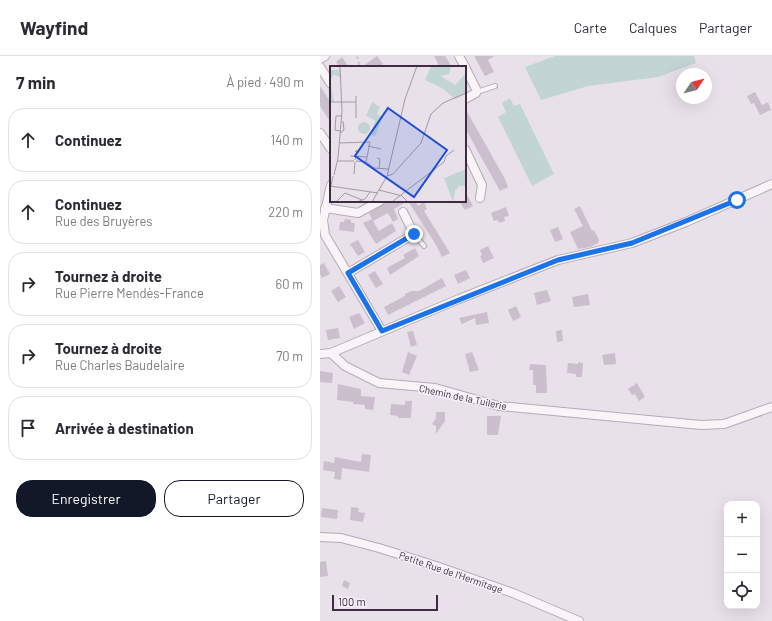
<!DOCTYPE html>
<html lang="fr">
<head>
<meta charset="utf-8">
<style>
	body { margin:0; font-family:Barlow,sans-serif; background:#f7f7f7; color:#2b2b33 }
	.controls { position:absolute; right:12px; bottom:12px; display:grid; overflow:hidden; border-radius:8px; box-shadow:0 4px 16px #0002 }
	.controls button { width:36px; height:36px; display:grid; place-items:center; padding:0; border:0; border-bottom:1px solid #e1e1e2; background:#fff; color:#2b2b33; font:20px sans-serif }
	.compass { position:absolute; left:356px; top:12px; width:36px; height:36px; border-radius:50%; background:#fff; box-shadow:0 4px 16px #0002; rotate:55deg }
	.scale { position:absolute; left:12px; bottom:10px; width:106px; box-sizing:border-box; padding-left:4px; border:2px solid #402943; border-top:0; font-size:11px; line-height:14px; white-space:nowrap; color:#402943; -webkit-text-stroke:3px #f6f1f8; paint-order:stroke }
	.stop { position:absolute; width:12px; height:12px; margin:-9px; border:3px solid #1a73e8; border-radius:50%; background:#fff }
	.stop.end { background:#1a73e8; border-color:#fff; box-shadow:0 1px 4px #0008 }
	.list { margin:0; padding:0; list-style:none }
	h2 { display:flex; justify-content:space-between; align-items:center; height:52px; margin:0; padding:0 16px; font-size:17px }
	h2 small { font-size:13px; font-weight:400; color:#7c7c81 }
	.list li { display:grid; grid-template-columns:26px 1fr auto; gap:12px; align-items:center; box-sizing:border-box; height:64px; margin:0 8px 8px; padding:0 8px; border:1px solid #e1e1e2; border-radius:16px }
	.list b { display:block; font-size:15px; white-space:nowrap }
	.list p { margin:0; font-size:13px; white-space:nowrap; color:#7c7c81 }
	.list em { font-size:13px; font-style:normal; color:#7c7c81 }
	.actions { display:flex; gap:8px; padding:12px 16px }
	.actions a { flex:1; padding:9px 0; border:1px solid #111827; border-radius:16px; text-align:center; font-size:14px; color:#111827 }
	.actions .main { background:#111827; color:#fff }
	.icon { flex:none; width:22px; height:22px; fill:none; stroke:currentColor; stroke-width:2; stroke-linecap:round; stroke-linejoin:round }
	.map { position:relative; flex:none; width:452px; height:565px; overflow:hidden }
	header { display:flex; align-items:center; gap:24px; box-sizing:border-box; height:56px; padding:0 20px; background:#fff; border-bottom:1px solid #e1e1e2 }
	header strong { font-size:19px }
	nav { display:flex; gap:22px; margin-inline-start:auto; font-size:14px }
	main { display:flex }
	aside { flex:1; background:#fff }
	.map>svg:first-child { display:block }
	.green { fill:#c2d4d4 }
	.building { fill:#cbbecd }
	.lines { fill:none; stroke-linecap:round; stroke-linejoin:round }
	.lane-casing { stroke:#b6aab8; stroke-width:6 }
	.street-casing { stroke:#b6aab8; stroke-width:10 }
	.path { stroke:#c8bfc9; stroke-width:1.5; stroke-dasharray:3 3; stroke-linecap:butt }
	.lane { stroke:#f8f4f8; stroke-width:4 }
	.street { stroke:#f8f4f8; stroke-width:8 }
	.route { stroke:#1a73e8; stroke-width:5 }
	.labels { text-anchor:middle; stroke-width:3; stroke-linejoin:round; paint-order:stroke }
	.street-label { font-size:10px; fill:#402943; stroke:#f6f1f8 }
	.inset-road { fill:none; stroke:#a597a7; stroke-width:1 }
	.view { fill:#1d4ed8; fill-opacity:0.15; stroke:#1d4ed8; stroke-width:2 }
	.inset-edge { fill:none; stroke:#402943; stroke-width:2 }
</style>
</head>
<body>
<header>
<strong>Wayfind</strong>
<nav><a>Carte</a><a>Calques</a><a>Partager</a></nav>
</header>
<main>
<aside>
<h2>7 min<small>À pied · 490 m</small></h2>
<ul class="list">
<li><svg class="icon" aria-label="ahead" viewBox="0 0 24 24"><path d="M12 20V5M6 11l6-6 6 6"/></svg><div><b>Continuez</b></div><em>140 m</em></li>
<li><svg class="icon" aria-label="ahead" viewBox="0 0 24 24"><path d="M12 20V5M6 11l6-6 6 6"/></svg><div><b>Continuez</b><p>Rue des Bruyères</p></div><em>220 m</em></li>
<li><svg class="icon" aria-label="right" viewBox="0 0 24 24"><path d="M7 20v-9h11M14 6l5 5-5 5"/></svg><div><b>Tournez à droite</b><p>Rue Pierre Mendès-France</p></div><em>60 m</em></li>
<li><svg class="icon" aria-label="right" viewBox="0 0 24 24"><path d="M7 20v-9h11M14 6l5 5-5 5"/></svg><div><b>Tournez à droite</b><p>Rue Charles Baudelaire</p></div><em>70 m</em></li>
<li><svg class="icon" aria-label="arrive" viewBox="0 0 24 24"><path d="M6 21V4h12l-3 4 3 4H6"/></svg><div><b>Arrivée à destination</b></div></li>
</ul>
<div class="actions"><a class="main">Enregistrer</a><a>Partager</a></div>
</aside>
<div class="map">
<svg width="452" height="565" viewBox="0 0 452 565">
	<rect width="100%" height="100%" fill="#e9e1ea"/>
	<!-- green -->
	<g class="green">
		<polygon points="235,0 374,0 376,7 338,21 268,30 221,44 205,11"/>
		<polygon points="190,42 194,50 200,48 234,118 212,130 178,61 186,56 182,47"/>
	</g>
	<!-- building -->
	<g class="building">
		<polygon points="57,0 63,8 59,11 42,11"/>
		<polygon points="114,0 125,0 132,11 120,11"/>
		<polygon points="154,0 174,0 168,4 174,16 165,20"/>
		<polygon points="22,1 29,11 20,11 16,6"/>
		<polygon points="0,30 11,47 11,67 0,50"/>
		<polygon points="435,36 442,49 448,46 451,54 440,59 434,47 431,48 427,40"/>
		<polygon points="145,52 185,123 188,131 180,135 145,72"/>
		<polygon points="145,135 153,150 145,154 139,145 145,145"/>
		<polygon points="69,145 95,145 98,150 104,146 107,153 104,155 130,197 122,201 116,189 88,145 74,153 78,163 73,166 68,157 53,165 59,175 72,167 76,175 56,188 43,167 52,163 49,157"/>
		<polygon points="260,150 272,175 274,174 279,184 278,187 270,191 258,193 250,176 263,170 254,153"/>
		<polygon points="186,151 189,160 184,161 185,165 179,167 178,164 174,165 171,157"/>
		<polygon points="25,163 31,164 31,167 35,167 34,176 19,174 20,166 24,166"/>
		<polygon points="238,171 243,183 235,186 230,174"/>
		<polygon points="38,184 45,196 38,200 30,188"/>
		<polygon points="168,190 174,202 163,207 160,200 162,199 160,194"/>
		<polygon points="95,192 99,200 70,219 67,212 85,202 83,199"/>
		<polygon points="4,207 10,218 2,222 0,218 0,209"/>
		<polygon points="146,214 150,222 138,228 134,219"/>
		<polygon points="55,215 63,228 56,232 48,219"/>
		<polygon points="122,222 126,230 68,259 64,251 85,240 85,238 91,235 99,235"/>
		<polygon points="19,230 26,241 18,246 11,235"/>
		<polygon points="227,234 231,245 217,249 214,237"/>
		<polygon points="268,238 270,249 254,251 252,241"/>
		<polygon points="196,250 201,261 193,265 188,254"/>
		<polygon points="167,256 169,267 156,269 155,262 142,268 139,262"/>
		<polygon points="39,257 45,267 34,273 29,261"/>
		<polygon points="18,272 20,282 8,284 6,274"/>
		<polygon points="242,274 243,285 237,286 236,275"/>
		<polygon points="93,275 97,289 91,291 87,276"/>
		<polygon points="88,296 97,300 89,319 82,316"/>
		<polygon points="152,296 159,314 150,316 145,298"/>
		<polygon points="295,297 296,308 284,309 282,299"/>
		<polygon points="258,306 263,307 262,321 256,321 256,318 247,317 248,307 258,308"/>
		<polygon points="210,308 226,309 227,337 216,337 216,329 213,329 213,314 209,314"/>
		<polygon points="0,315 13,317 12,327 0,326"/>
		<polygon points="317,327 325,341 319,345 315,338 312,339 308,333"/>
		<polygon points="18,328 41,333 41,340 55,341 53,354 45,353 45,349 33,348 33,346 17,344"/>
		<polygon points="85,345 92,345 91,362 78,362 78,360 70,359 71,348 85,349"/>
		<polygon points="116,356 125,356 125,365 116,378 116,370 112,368 116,362"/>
		<polygon points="167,360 181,360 178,379 167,379"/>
		<polygon points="42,398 51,399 49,416 22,412 21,424 14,423 15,416 3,414 4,405 14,407 15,401 41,406"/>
		<polygon points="31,451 39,452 38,456 45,457 43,466 30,464"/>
		<polygon points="2,452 18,454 17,463 1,461"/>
		<polygon points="6,505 8,520 0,521 0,506"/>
		<polygon points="24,524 30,527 28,533 22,530"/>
	</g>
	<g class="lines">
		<!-- lane casing -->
		<g class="lane-casing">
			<g id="lane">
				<polyline points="157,36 175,30"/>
				<polyline points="94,178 104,190"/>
			</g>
		</g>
		<!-- street casing -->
		<g class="street-casing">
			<g id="street">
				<polyline points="139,0 145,11"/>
				<polyline points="0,3 5,0"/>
				<polyline points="0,11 11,28"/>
				<polyline points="145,11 156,33 156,37 145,43"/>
				<polyline points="0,77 11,93"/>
				<polyline points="145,93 162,129 160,142"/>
				<polyline points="11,129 3,164 5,179 62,275"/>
				<polyline points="5,152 38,157 60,145"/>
				<polyline points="28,217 94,178 83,156"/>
				<polyline points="11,297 25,310 59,327 115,332 179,350 381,369 404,368 452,351"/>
				<polyline points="0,298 11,297 139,243 238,204 312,187 366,166 452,128"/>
				<polyline points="0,481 21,482 59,492 119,511 193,537 259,565"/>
			</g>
		</g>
		<!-- path -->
		<polyline class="path" points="37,0 40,11"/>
		<!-- lane -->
		<use href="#lane" class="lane"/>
		<!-- street -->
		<use href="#street" class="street"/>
	</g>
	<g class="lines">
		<!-- route -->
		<polyline class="route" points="94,178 28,217 62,275 238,204 312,187 417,144"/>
	</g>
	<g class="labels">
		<!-- street labels -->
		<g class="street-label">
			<text transform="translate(143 341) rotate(12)" y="4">Chemin de la Tuilerie</text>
			<text transform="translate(131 516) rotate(19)" y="4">Petite Rue de l'Hermitage</text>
		</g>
	</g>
	<!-- overview -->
	<g transform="translate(10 10)">
		<rect width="136" height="136" fill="#e9e1ea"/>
		<path d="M101,0H121L119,8L111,10L125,19L136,7V28L125,33L112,22L95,14ZM0,4H10V11L4,9L0,14L4,36H0ZM42,36L50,41L47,48L53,51L45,70L41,69L45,54L36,50ZM28 62a6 6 0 1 1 12 0a6 6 0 1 1-12 0ZM136,103V120H129L125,125L123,136L114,112Z" fill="#c2d4d4"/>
		<path class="inset-road" d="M0,36H26M26,52V30M10,65L5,64L6,50H12M10,67L14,64L13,55M9,77L40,76L36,96M38,80L51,83M20,90L37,91M47,92L50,93L49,103M25,94L27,84L25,86M8,95H24M26,95L36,96L44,102L58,103M24,108L25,96M4,109L8,92L12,45L10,0M57,110L63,108L91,77L101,48L113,37L136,27M0,120L48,127M0,124L3,110M49,124L72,130L78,136M63,135L114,96L116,90L124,84M6,136L15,127L32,134M27,136L35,133L40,126M42,136L57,110L75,33L87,0"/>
		<path class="view" d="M58,42L117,84L84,131L25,90Z"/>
		<rect width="136" height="136" class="inset-edge"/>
	</g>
</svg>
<div class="controls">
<button>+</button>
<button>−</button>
<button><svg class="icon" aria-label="locate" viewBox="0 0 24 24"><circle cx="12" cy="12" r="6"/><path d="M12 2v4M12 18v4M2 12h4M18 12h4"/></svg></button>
</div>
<svg class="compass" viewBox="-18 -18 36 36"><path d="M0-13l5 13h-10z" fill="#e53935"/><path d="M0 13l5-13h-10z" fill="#7c7c81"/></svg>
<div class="scale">100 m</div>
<div class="stop" style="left:417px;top:144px"></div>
<div class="stop end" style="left:94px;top:178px"></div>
</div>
</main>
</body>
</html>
